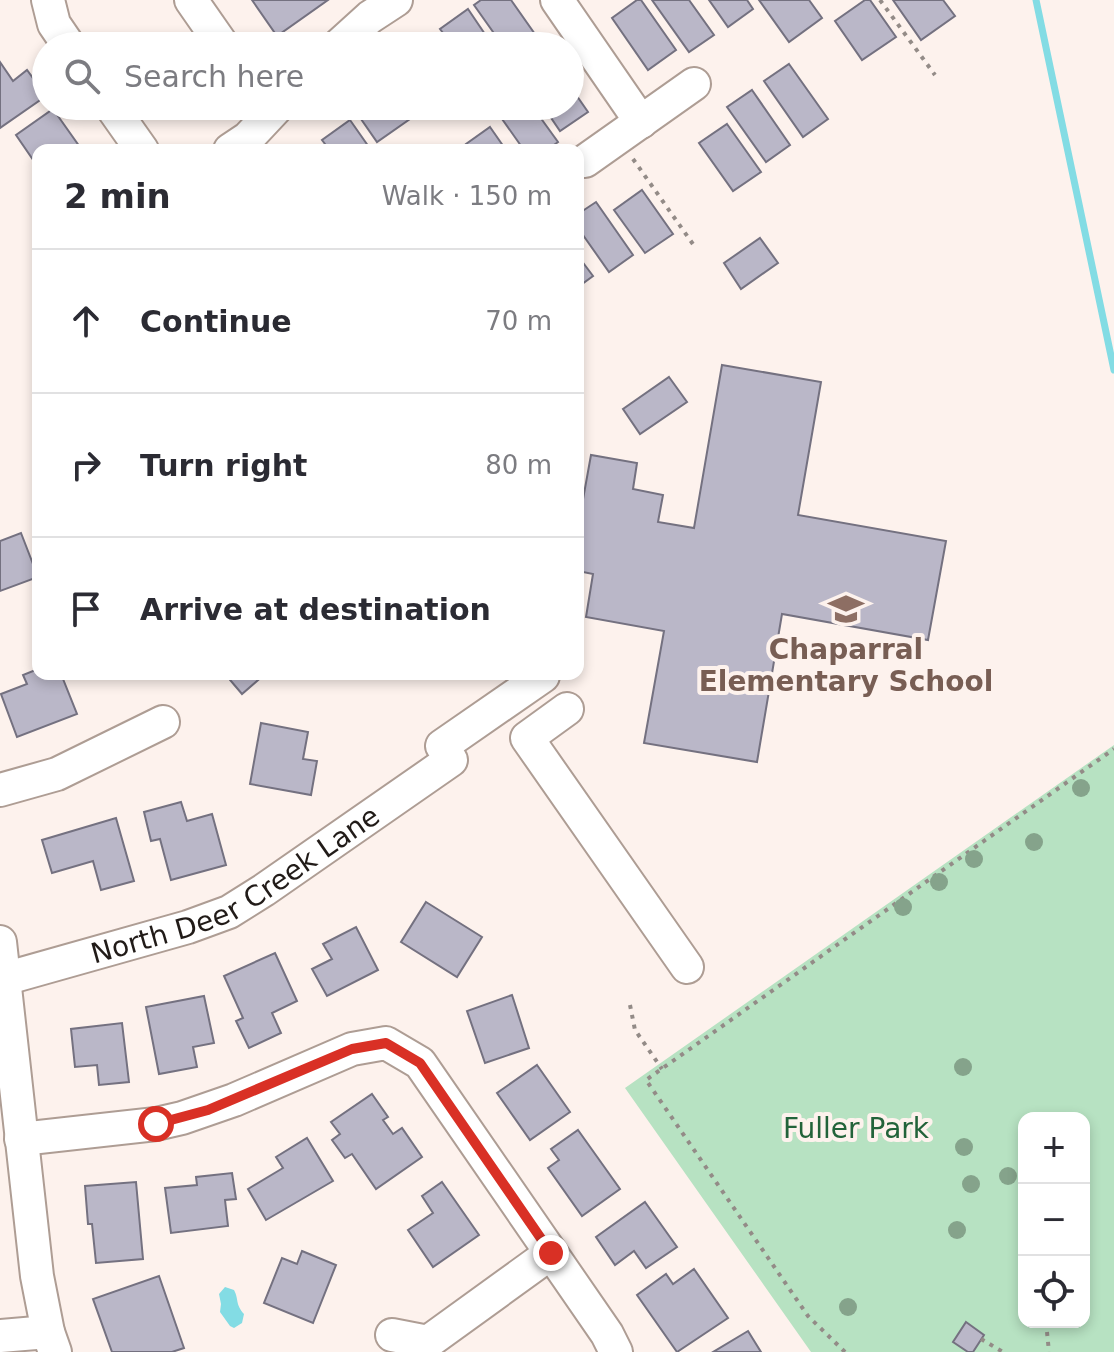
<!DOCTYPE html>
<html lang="en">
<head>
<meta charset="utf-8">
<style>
	body { margin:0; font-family:"DejaVu Sans",sans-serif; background:#f2f2f3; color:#2b2b33 }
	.controls { position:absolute; right:24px; bottom:24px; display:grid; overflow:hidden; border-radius:16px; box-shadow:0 4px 12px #0003 }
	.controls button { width:72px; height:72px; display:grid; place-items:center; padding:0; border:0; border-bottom:2px solid #e1e1e2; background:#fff; color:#2b2b33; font:40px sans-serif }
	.stop { position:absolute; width:24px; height:24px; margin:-18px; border:6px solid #d93025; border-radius:50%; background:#fff }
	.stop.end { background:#d93025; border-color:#fff; box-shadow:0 2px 8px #0008 }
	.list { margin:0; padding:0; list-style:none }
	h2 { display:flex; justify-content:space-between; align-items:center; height:104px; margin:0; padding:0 32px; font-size:34px }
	h2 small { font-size:26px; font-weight:400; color:#7c7c81 }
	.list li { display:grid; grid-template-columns:52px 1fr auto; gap:24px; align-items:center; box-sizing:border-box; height:144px; padding:0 32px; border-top:2px solid #e1e1e2 }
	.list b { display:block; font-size:30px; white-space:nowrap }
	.list em { font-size:26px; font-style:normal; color:#7c7c81 }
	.icon { flex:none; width:44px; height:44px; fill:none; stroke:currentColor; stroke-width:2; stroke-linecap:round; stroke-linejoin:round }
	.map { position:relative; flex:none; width:1114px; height:1352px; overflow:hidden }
	.search { position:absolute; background:#fff; box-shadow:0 4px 12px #0003; left:32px; top:32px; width:552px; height:88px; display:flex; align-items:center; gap:20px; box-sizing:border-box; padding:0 28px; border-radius:44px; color:#7c7c81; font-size:30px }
	.panel { position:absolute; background:#fff; box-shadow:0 4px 12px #0003; left:32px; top:144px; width:552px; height:536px; border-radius:16px }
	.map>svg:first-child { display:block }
	.green { fill:#b7e2c2; fill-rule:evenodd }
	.water { fill:#83dce4 }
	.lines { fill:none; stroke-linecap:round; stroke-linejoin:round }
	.stream { stroke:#83dce4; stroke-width:7 }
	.building { fill:#bab7c8; stroke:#747180; stroke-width:2 }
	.minor-casing { stroke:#ae9d94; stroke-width:36 }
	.path { stroke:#938b87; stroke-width:4; stroke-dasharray:4 6; stroke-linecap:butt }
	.minor { stroke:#fff; stroke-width:32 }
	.tree { fill:#85a38b }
	.route { stroke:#d93025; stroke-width:10 }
	.labels { text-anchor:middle; stroke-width:8; stroke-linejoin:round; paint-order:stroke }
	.education-label { font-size:28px; font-weight:bold; fill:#785e54; stroke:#fdf2ed }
	.street-label { font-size:28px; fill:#211b18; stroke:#fdf2ed }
	.park-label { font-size:28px; fill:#22633a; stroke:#fdf2ed }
</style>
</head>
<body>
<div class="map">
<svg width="1114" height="1352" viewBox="0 0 1114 1352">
	<rect width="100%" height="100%" fill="#fdf2ed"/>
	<!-- green -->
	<path class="green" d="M1114,745V1352H811L625,1088ZM1024,1118H1084V1322H1024Z"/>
	<!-- water -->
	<path class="water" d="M225,1287L234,1290C239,1299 235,1304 244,1314L242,1323L234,1328L230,1326L220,1312L221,1304L219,1294Z"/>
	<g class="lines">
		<!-- stream -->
		<polyline class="stream" points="1036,0 1114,370"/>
	</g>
	<!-- building -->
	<g class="building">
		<polygon points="252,0 328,0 277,36"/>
		<polygon points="481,0 511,0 537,37 524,46 503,46 474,5"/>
		<polygon points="637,0 641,0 676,50 648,70 612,18"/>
		<polygon points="652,0 689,0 714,35 689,52"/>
		<polygon points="709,0 747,0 753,9 728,27"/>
		<polygon points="759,0 809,0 822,18 789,42"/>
		<polygon points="865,0 870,0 896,37 862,60 835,21"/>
		<polygon points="893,0 943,0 955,16 921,40"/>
		<polygon points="468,9 493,46 453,46 440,29"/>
		<polygon points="0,62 13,81 27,70 46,96 0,128"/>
		<polygon points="789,64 828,119 803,137 764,81"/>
		<polygon points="570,86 588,112 560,131 543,106 570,106"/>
		<polygon points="752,90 790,145 766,162 727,107"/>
		<polygon points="352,106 416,106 420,112 377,142"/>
		<polygon points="499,106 532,106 558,142 547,150 524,150 495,109"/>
		<polygon points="53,109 82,150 38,150 38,167 16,135"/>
		<polygon points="350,120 371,150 325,150 328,148 322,140"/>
		<polygon points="727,124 761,172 733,191 699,143"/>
		<polygon points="490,127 506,150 470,150 466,144"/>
		<polygon points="642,190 673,234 645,253 614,210"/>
		<polygon points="596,202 633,255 609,272 578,228 578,214"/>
		<polygon points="760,238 778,263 741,289 724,263"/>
		<polygon points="578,256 593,276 578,287"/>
		<polygon points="722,365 821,382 798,515 946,541 928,640 782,614 757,762 644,743 664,631 586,617 593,574 578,571 578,527 591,455 637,463 633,489 663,495 658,522 694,528"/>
		<polygon points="669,377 687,402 640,434 623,409"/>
		<polygon points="21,533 38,577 0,591 0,541"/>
		<polygon points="38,669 38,674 61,674 77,714 17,737 1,694 27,684 23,675"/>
		<polygon points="225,674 265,674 242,694"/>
		<polygon points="261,723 308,732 303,759 317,761 311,795 250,784"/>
		<polygon points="181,802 187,821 212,814 226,865 171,880 160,839 151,841 144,812"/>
		<polygon points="116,818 134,881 101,890 93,861 52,873 42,840"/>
		<polygon points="426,902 482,937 457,977 401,942"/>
		<polygon points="356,927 378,970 327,996 312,969 332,959 323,944"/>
		<polygon points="275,953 297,1001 272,1013 281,1033 249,1048 236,1021 243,1018 224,976"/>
		<polygon points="512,995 529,1048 485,1063 467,1011"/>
		<polygon points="204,996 214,1043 193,1047 197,1067 159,1074 146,1007"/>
		<polygon points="122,1023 129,1082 99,1085 97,1065 75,1067 71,1029"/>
		<polygon points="537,1065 570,1112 530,1140 497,1093"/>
		<polygon points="372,1094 388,1117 383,1120 393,1134 402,1128 422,1157 376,1189 352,1154 345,1158 332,1140 340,1134 331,1122"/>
		<polygon points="578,1130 620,1189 582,1216 548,1168 559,1160 551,1149"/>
		<polygon points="307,1138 333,1181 266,1220 248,1189 283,1168 276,1157"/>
		<polygon points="232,1173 236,1199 225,1200 228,1226 171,1233 165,1188 197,1185 196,1177"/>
		<polygon points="136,1182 143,1259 96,1263 92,1224 88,1224 85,1186"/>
		<polygon points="442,1182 479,1235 433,1267 408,1230 433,1213 422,1196"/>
		<polygon points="645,1202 677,1247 646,1268 634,1251 615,1265 596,1237"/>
		<polygon points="302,1251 336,1265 313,1323 264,1303 282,1258 297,1264"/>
		<polygon points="694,1269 728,1318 677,1352 637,1295 666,1274 673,1284"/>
		<polygon points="159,1276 184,1348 172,1352 112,1352 93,1299"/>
		<polygon points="966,1322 984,1335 973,1352 968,1352 953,1342"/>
		<polygon points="748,1331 761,1352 713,1352"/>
	</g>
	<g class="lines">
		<!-- minor casing -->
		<g class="minor-casing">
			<g id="minor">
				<polyline points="48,0 54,24 69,46"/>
				<polyline points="191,0 223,46"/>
				<polyline points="557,0 641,122"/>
				<polyline points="338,46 370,17 396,0"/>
				<polyline points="111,106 142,150"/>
				<polyline points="230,150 248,138 278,106"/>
				<polyline points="585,161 694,84"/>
				<polyline points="567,709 527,738 687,967"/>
				<polyline points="442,746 543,676"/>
				<polyline points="0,790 57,774 163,722"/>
				<polyline points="0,942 37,1276 48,1332 55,1352"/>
				<path id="s1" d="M0,980L188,927L229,912L264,890L451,760"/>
				<polyline points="21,1139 156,1124 182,1118 234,1100 352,1049 386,1043 420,1063 607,1334 616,1352"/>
				<polyline points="392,1335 428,1342 551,1253"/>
				<polyline points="0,1336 48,1332"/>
			</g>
		</g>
		<!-- path -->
		<g class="path">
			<polyline points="880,0 935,75"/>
			<polyline points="633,159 695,247"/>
			<polyline points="630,1005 635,1030 662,1069"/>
			<polyline points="1046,1322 1049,1352"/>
			<polyline points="981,1339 1003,1352"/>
			<polyline points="845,1352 808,1316 646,1080 1114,749"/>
		</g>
		<!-- minor -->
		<use href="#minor" class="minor"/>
	</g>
	<!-- trees -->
	<g class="tree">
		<circle cx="1081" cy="788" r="9"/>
		<circle cx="1034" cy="842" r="9"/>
		<circle cx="974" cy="859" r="9"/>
		<circle cx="939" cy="882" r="9"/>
		<circle cx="903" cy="907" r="9"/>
		<circle cx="963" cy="1067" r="9"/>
		<circle cx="964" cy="1147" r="9"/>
		<circle cx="1008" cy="1176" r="9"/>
		<circle cx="971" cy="1184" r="9"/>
		<circle cx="957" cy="1230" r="9"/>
		<circle cx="848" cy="1307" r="9"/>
	</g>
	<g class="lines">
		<!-- route -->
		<polyline class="route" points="156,1124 208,1110 352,1049 386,1043 420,1063 551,1253"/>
	</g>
	<!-- icons -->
	<defs>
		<g id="school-bare" transform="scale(2.76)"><path d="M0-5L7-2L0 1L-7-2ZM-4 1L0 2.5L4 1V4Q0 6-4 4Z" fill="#8d6e63" stroke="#fdf2ed" stroke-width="2.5" paint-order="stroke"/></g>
	</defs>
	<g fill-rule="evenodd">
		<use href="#school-bare" x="846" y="609"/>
	</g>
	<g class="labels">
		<!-- education labels -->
		<g class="education-label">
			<text x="846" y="659">Chaparral<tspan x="846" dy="32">Elementary School</tspan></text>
		</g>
		<!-- street labels -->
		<g class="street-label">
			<text dy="10" stroke="none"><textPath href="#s1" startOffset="256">North Deer Creek Lane</textPath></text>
		</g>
		<!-- park labels -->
		<g class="park-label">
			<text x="856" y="1138">Fuller Park</text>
		</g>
	</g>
</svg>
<div class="controls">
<button>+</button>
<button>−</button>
<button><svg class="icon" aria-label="locate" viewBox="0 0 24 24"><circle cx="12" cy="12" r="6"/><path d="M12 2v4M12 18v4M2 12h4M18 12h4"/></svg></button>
</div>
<div class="stop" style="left:156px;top:1124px"></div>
<div class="stop end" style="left:551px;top:1253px"></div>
<div class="search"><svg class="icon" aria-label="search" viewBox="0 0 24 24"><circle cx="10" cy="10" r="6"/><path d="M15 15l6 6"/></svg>Search here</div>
<section class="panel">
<h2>2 min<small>Walk · 150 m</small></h2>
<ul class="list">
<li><svg class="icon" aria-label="ahead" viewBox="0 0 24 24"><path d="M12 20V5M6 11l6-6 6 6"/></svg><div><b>Continue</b></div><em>70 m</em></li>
<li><svg class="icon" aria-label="right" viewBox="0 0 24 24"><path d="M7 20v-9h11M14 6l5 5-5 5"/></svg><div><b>Turn right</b></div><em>80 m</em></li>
<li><svg class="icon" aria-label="arrive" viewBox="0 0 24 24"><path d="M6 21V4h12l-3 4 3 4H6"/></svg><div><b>Arrive at destination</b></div></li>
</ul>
</section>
</div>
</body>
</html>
